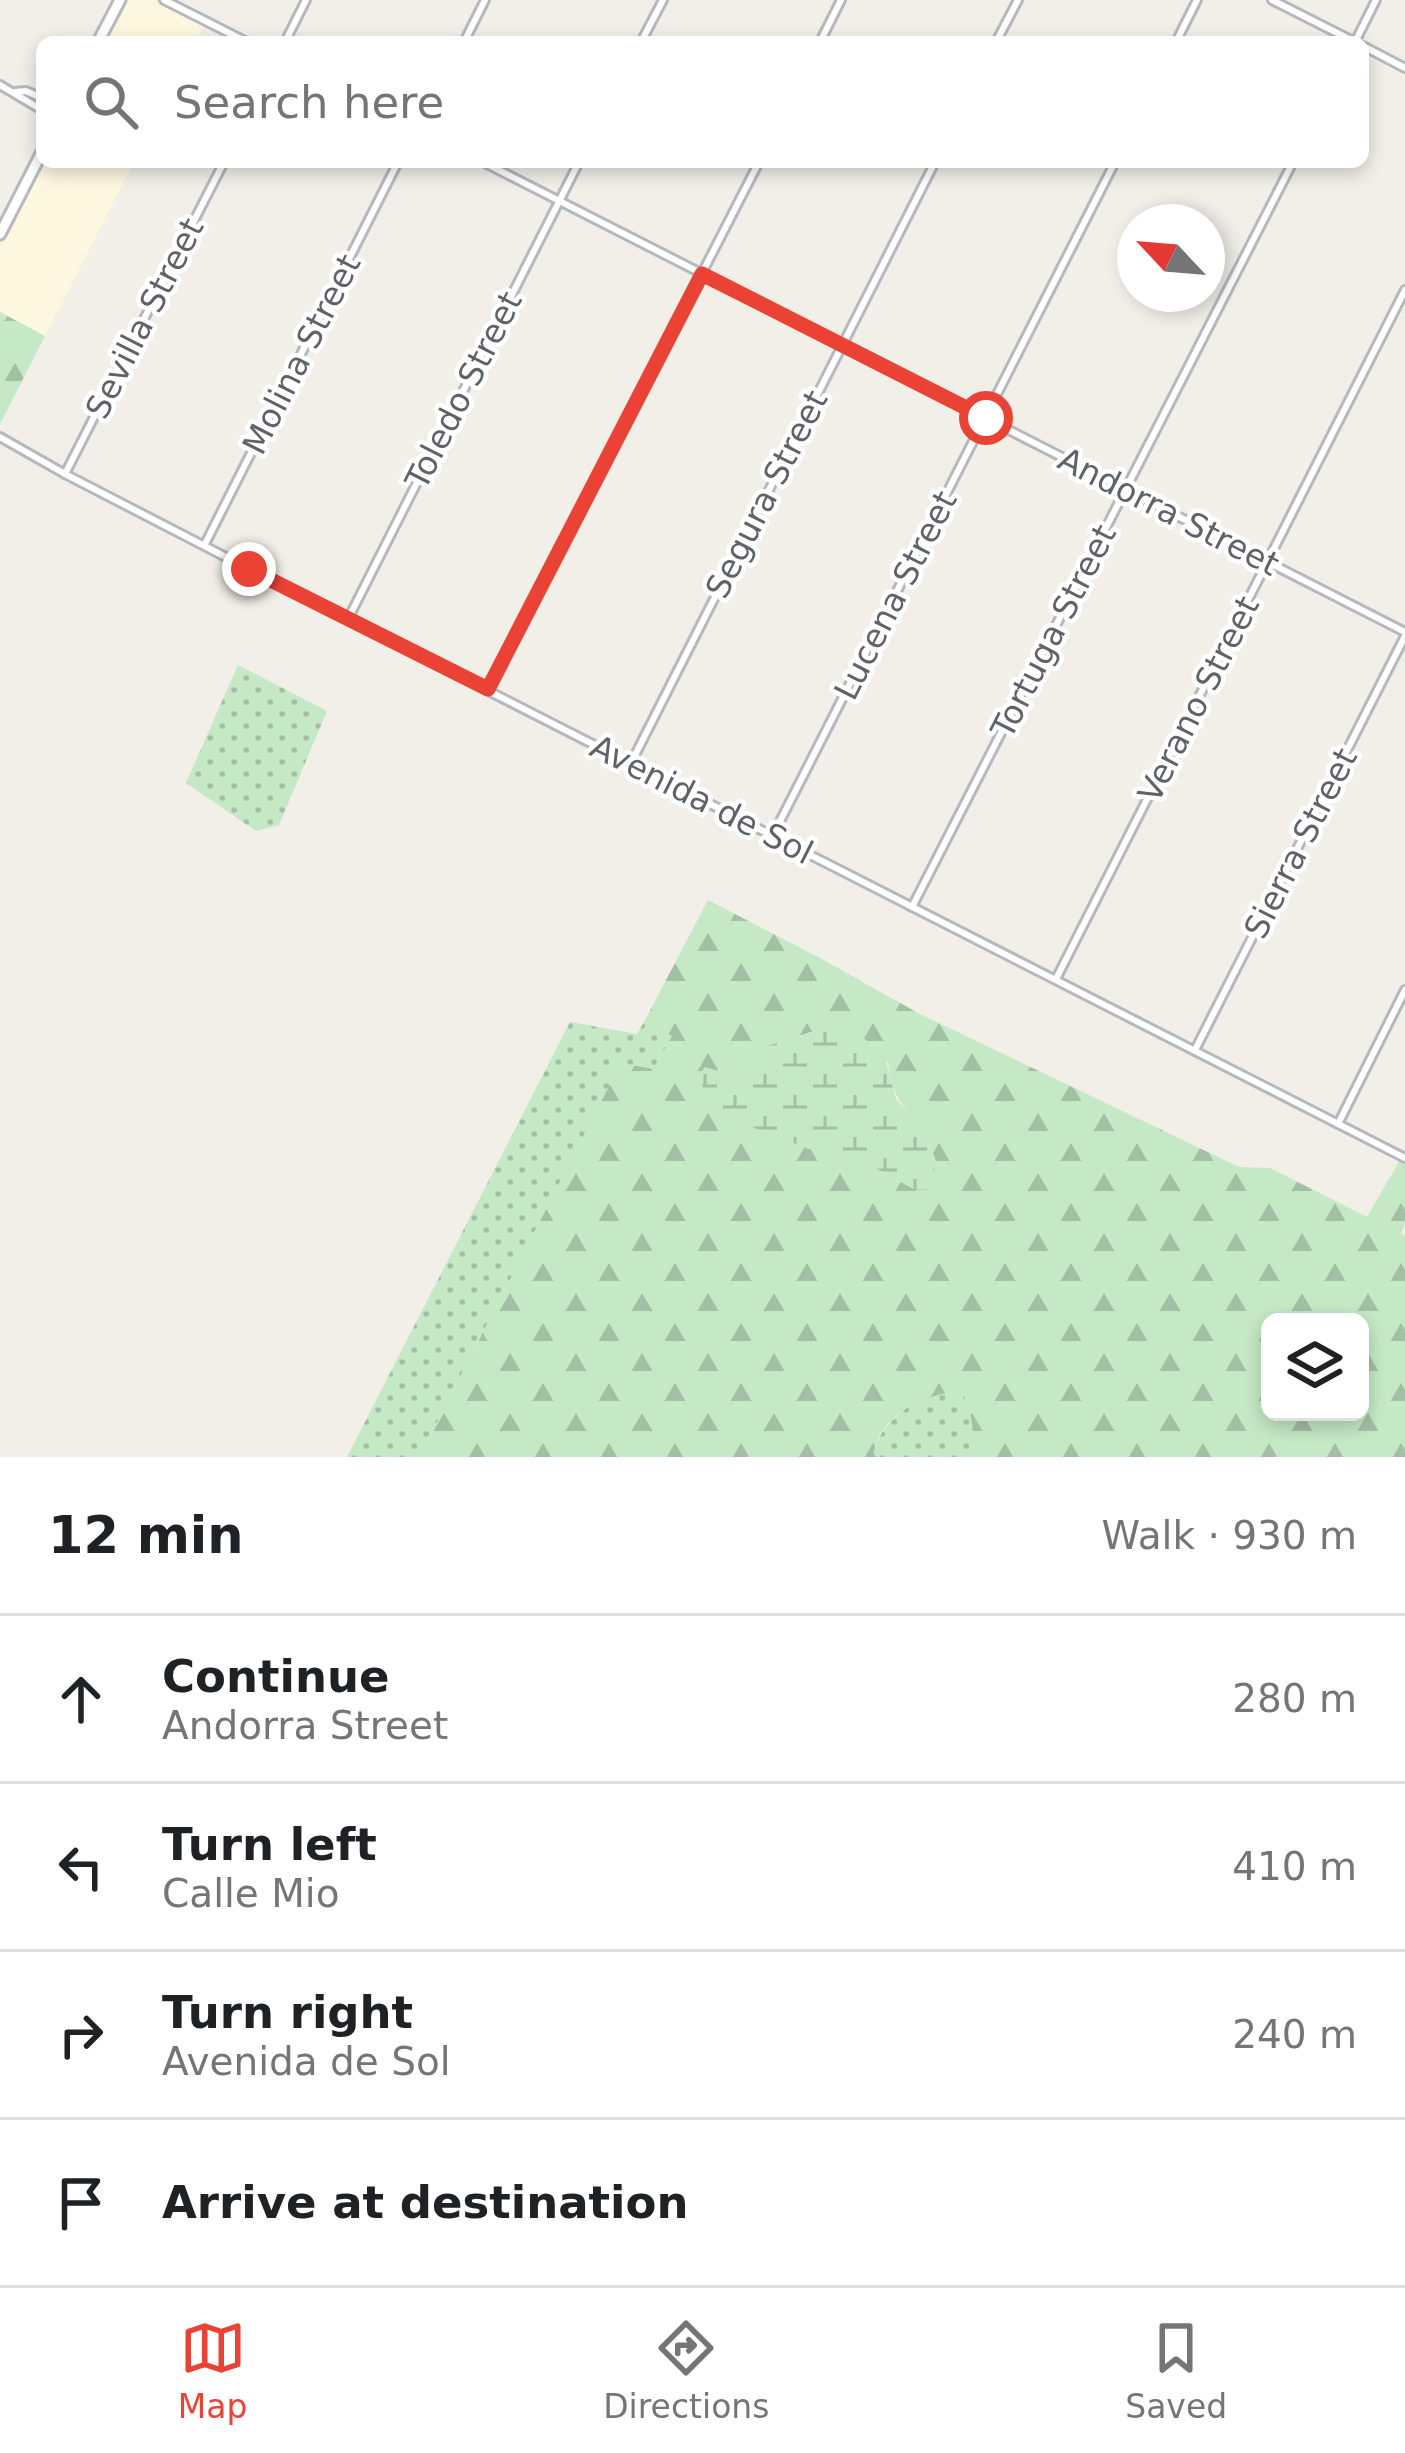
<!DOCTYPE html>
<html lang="en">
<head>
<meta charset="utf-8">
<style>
	body { margin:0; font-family:"DejaVu Sans",sans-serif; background:#f6f6f6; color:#202124 }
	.controls { position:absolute; right:36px; bottom:36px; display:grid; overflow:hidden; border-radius:18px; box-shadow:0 6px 18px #0003 }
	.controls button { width:108px; height:108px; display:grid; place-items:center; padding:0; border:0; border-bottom:3px solid #e0e0e0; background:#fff; color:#202124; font:60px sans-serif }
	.compass { position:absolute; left:1117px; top:204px; width:108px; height:108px; border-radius:50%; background:#fff; box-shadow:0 6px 18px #0003; rotate:296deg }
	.stop { position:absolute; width:36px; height:36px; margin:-27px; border:9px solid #ea4335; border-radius:50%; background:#fff }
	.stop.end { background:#ea4335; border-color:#fff; box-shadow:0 3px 12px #0008 }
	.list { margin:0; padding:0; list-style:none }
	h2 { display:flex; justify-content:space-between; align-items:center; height:156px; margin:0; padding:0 48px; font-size:51px }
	h2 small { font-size:39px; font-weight:400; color:#757577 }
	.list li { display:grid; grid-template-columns:78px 1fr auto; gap:36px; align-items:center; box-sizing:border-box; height:168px; padding:0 48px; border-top:3px solid #e0e0e0 }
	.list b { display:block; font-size:45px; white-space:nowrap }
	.list p { margin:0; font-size:39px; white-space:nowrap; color:#757577 }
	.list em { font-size:39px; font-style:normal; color:#757577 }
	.icon { flex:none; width:66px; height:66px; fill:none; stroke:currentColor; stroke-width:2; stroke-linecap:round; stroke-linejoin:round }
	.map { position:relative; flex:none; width:1405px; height:1457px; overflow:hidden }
	.search { position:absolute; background:#fff; box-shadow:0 6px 18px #0003; left:36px; right:36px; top:36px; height:132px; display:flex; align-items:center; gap:30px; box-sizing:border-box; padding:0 42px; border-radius:18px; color:#757577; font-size:45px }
	.sheet { height:828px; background:#fff }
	nav { display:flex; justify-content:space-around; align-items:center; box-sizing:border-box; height:168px; border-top:3px solid #e0e0e0; background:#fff; font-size:33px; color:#757577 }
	nav a { display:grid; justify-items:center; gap:6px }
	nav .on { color:#ea4335 }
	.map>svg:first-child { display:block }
	.commercial { fill:#fef7e0 }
	.grass { fill:url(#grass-dots) }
	.forest { fill:url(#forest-firs); fill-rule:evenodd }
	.wetland { fill:url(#wetland-marsh) }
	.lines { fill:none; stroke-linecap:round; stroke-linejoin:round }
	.minor-casing { stroke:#b5b8bc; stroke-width:12 }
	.secondary-casing { stroke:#b6babf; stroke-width:15 }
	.minor { stroke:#fff; stroke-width:6 }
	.secondary { stroke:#fff; stroke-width:9 }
	.route { stroke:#ea4335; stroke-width:15 }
	.labels { text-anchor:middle; stroke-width:9; stroke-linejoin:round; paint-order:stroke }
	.street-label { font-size:33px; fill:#5f6368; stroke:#fff }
</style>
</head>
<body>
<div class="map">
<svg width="1405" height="1457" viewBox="0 0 1405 1457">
	<defs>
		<pattern id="grass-dots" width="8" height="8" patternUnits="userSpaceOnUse" patternTransform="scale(3)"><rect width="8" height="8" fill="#c5e8c5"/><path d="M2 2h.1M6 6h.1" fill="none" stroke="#a3c0a4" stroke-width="1.8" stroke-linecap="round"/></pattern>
		<pattern id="forest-firs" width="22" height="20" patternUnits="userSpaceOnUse" patternTransform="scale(3)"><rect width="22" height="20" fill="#c5e8c5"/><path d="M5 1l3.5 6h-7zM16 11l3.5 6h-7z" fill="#a3c0a4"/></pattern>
		<pattern id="wetland-marsh" width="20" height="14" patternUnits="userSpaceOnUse" patternTransform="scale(3)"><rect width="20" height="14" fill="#c5e8c5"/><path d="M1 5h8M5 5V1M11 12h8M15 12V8" fill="none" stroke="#a3c0a4"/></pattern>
	</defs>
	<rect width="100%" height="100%" fill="#f1efe8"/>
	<!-- commercial -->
	<g class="commercial">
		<polygon points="125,0 155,0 204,25 195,42 103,42"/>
		<polygon points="42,162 134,162 45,336 0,312 0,244"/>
	</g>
	<!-- grass -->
	<g class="grass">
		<polygon points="238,665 327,711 279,825 256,831 186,783"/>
		<polygon points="570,1022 637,1034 644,1022 673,1036 653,1070 621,1063 419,1457 347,1457"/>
		<path d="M968,1390L976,1457H876L874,1455C877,1426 909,1401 937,1393C946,1390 958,1391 968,1390Z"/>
	</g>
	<!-- forest -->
	<g class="forest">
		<polygon points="0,312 45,336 0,424"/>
		<path d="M708,900L818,957L920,1014L1239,1167L1270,1168L1367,1217L1400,1160L1405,1162V1223L1401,1234L1405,1236V1457H976L971,1417L963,1405L966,1390C929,1393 879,1412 874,1454L876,1457H419L621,1063L653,1069L672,1036L644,1022ZM830,1026L888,1063C891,1096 908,1114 928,1139L889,1176L859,1159L805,1148L737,1121L718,1070L742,1078L761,1065L767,1046ZM1270,1322H1360V1412H1270Z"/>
	</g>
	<!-- wetland -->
	<polygon class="wetland" points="831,1026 852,1029 884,1054 896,1099 928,1139 936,1161 929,1190 915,1190 859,1159 805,1148 737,1121 707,1095 698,1077 705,1067 743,1078 760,1065 767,1046"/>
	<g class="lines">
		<!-- minor casing -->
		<g class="minor-casing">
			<g id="minor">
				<polyline points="164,0 247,42"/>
				<polyline points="1272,0 1355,42"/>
				<polyline points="285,42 306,0"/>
				<polyline points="464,42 485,0"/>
				<polyline points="641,42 663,0"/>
				<polyline points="820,42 841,0"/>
				<polyline points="996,42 1018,0"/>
				<polyline points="1176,42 1197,0"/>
				<polyline points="1355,42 1376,0"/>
				<polyline points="1363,46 1405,68"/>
				<polyline points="0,85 42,110"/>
				<polyline points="15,92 26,91 42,98"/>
				<polyline points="483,162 1405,632"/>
				<polyline points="0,437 65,474 249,569 1405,1158"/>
				<polyline points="65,474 224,162"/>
				<polyline points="205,544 398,162"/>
				<polyline points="348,619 579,162"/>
				<polyline points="489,689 759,162"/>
				<polyline points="631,763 935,162"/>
				<polyline points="773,835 1115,162"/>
				<polyline points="912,907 1293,162"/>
				<polyline points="1056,979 1405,290"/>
				<polyline points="1195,1050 1405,636"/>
				<polyline points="1338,1124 1405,990"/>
			</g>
		</g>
		<!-- secondary casing -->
		<g class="secondary-casing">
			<g id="secondary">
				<polyline points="98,42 120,0"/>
				<polyline points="0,234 42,152"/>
			</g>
		</g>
		<!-- minor -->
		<use href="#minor" class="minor"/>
		<!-- secondary -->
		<use href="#secondary" class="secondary"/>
	</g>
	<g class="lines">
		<!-- route -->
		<polyline class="route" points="249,569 488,689 702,274 986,418"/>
	</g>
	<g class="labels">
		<!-- street labels -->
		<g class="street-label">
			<text transform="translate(144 318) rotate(-63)" y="12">Sevilla Street</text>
			<text transform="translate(301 354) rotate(-63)" y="12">Molina Street</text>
			<text transform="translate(463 390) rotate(-63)" y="12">Toledo Street</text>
			<text transform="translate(766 494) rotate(-63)" y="12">Segura Street</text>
			<text transform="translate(1169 511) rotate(27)" y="12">Andorra Street</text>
			<text transform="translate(895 595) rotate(-63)" y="12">Lucena Street</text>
			<text transform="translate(1053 631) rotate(-63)" y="12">Tortuga Street</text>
			<text transform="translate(1198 699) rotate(-63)" y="12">Verano Street</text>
			<text transform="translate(702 799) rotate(27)" y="12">Avenida de Sol</text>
			<text transform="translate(1300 843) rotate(-63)" y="12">Sierra Street</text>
		</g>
	</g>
</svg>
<div class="controls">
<button><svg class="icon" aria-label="layers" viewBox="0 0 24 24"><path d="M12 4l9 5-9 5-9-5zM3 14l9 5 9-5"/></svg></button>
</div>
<svg class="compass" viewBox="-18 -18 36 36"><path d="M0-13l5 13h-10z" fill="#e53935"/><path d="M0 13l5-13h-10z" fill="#757577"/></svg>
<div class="stop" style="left:986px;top:418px"></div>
<div class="stop end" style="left:249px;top:569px"></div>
<div class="search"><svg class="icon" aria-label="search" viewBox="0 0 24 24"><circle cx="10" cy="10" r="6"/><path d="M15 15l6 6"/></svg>Search here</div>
</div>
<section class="sheet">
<h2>12 min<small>Walk · 930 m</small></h2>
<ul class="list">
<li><svg class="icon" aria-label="ahead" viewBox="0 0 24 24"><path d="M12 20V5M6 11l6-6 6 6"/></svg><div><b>Continue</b><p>Andorra Street</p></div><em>280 m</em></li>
<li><svg class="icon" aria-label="left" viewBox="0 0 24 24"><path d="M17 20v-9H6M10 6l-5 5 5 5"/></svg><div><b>Turn left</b><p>Calle Mio</p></div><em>410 m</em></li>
<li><svg class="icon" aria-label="right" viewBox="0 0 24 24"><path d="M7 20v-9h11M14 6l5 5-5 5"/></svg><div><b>Turn right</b><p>Avenida de Sol</p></div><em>240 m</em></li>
<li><svg class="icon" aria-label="arrive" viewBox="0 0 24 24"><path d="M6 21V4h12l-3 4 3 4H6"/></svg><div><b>Arrive at destination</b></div></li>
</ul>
</section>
<nav>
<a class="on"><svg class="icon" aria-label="map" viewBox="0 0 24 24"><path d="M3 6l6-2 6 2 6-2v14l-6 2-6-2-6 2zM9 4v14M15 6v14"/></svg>Map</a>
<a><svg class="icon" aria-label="directions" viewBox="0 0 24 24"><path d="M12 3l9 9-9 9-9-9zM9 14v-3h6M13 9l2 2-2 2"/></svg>Directions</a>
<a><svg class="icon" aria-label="saved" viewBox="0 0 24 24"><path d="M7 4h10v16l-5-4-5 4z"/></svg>Saved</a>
</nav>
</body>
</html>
